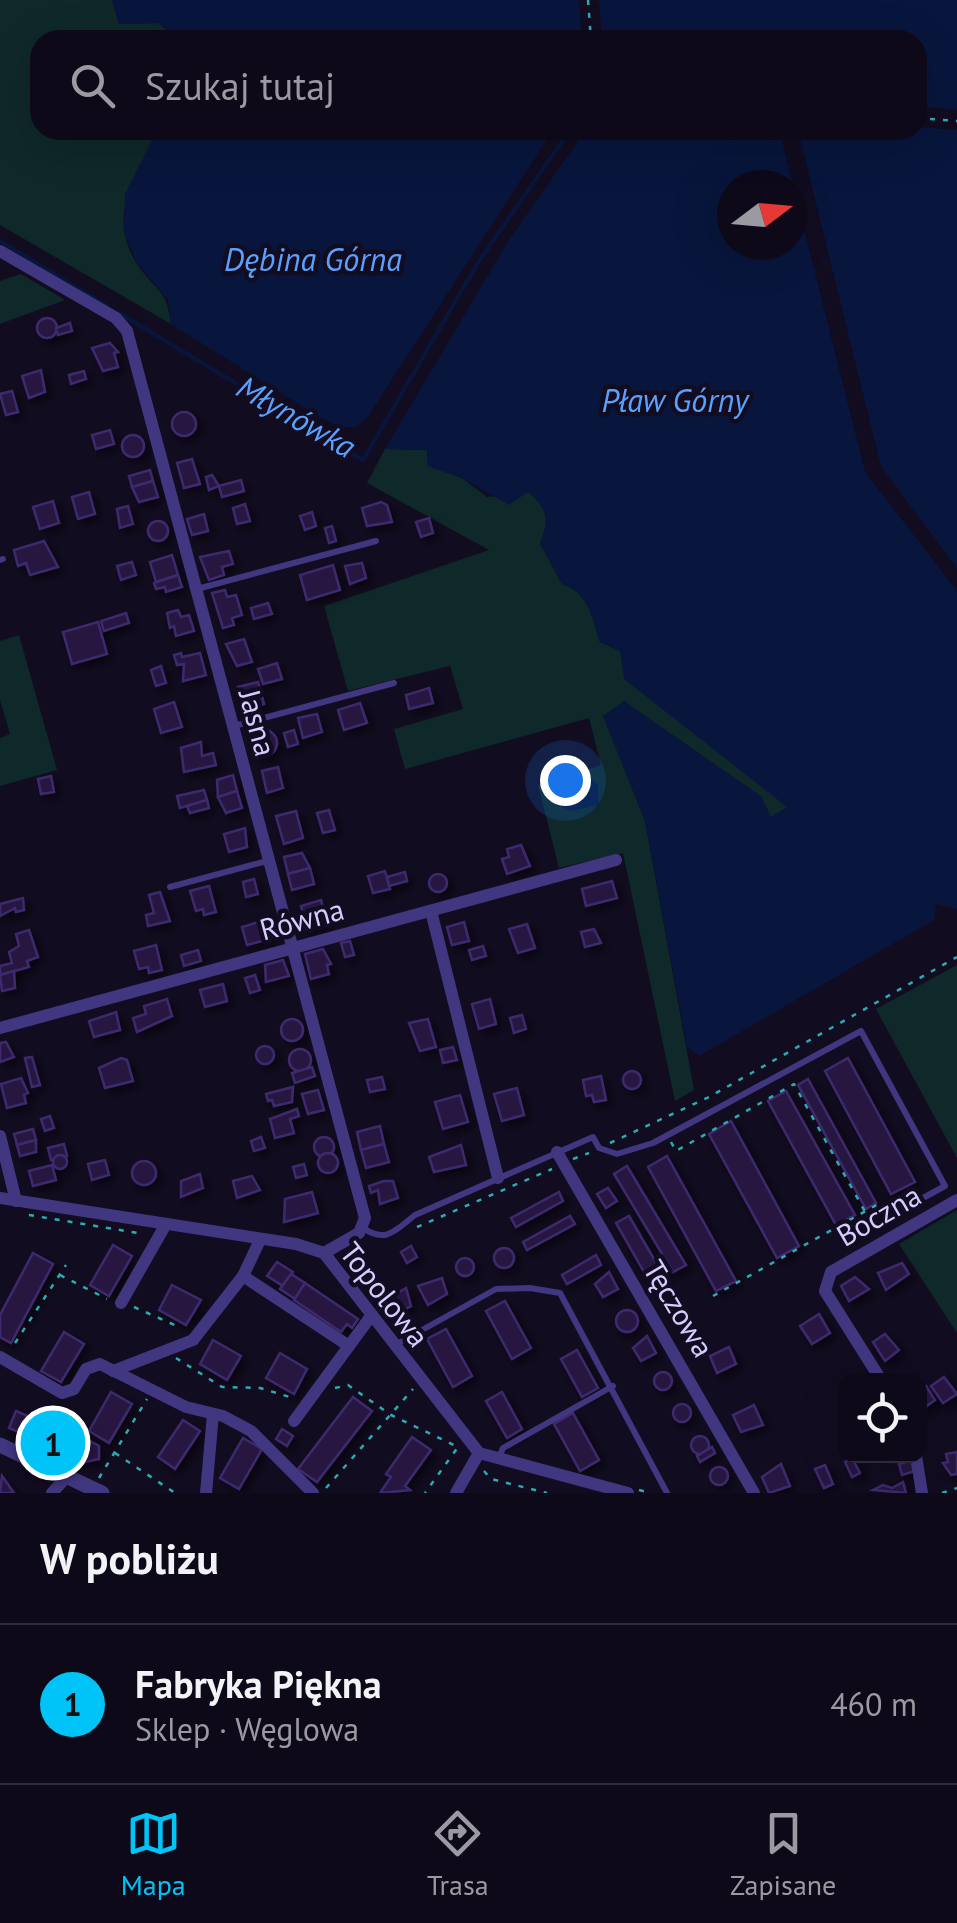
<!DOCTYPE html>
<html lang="pl">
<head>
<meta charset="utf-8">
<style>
	body { margin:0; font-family:"PT Sans",sans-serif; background:#1c1725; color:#f1f3f6 }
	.controls { position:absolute; right:30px; bottom:30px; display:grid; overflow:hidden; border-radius:20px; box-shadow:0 10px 40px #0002 }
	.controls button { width:90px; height:90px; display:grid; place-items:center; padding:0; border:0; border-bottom:2px solid #2e2a37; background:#0e0918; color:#f1f3f6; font:50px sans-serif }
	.compass { position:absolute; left:717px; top:170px; width:90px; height:90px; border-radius:50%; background:#0e0918; box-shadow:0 10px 40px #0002; rotate:74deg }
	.you { position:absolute; left:565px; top:780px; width:35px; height:35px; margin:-25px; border:8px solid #fff; border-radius:50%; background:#1a73e8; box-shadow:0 0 0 15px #1a73e833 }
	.badge { display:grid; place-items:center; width:65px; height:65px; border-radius:50%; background:#00c4f7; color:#111; font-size:32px; font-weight:700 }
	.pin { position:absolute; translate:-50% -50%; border:5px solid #fff; box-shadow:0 2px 10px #0006 }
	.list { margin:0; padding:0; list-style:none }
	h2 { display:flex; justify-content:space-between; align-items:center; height:130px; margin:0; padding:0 40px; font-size:42px }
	h2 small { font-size:32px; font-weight:400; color:#9b9aa2 }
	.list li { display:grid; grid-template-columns:65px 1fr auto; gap:30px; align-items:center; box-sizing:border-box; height:160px; padding:0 40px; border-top:2px solid #2e2a37 }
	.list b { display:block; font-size:38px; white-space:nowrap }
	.list p { margin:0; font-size:32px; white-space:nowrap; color:#9b9aa2 }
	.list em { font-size:32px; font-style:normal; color:#9b9aa2 }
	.icon { flex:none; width:55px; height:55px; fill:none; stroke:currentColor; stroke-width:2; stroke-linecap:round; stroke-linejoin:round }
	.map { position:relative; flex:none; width:957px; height:1493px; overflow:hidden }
	.search { position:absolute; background:#0e0918; box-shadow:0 10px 40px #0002; left:30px; right:30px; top:30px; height:110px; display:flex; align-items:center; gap:25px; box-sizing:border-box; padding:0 35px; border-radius:30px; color:#9b9aa2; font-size:38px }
	.sheet { height:290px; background:#0e0918 }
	nav { display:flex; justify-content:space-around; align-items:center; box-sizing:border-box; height:140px; border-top:2px solid #2e2a37; background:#0e0918; font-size:28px; color:#9b9aa2 }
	nav a { display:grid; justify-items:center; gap:5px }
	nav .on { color:#00c4f7 }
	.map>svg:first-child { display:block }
	.green { fill:#0f282a }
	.water { fill:#08163d; fill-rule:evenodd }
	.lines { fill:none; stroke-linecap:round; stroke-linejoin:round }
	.stream { stroke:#08163d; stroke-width:4 }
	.building { fill:#251841; stroke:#3e2a6e; stroke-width:2.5; filter:url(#shadow) }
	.path { stroke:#2cacb2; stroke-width:2.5; stroke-dasharray:5 8; stroke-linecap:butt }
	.service { stroke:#413780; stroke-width:6 }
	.minor { stroke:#413780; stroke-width:12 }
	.tertiary { stroke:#413780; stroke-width:15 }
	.labels { text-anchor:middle; stroke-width:9; stroke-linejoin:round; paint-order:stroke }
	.street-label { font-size:30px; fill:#d7ccff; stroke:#120c20 }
	.water-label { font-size:32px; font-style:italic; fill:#5aa1ff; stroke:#120c20 }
</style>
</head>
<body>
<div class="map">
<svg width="957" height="1493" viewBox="0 0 957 1493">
	<defs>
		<filter id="shadow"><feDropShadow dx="4.5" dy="4.5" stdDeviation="5" flood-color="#0009"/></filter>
	</defs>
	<rect width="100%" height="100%" fill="#120c20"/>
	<!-- green -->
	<g class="green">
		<path d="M0,0H112L119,24L158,23L178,40H40V130L158,131C138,178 105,212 137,264C154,290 167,288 171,324L0,225Z"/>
		<polygon points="21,274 65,300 0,324 0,281"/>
		<path d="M385,449L427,450L428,466L462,478L487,497L528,492C548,507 550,521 540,543L562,584C589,592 592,617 600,642L620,651L788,808L771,818L603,715L645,821L694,1090L675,1101L623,853L559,868L538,785L601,765L589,718L405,769L394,729L463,709L450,666L348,691L324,606L489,550L367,483Z"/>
		<polygon points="19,635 57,770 0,786 0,738 10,734 0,700 0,641"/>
		<polygon points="957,965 957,1158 876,1009"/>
		<polygon points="957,1210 957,1333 899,1244"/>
	</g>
	<!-- water -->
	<g class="water">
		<polygon points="112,0 579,0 582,40 250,40 243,36 239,40 178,40 158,23 119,24"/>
		<polygon points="599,0 957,0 957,110 917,106 917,40 602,40"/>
		<polygon points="917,127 957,130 957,568 881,466 798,130"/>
		<polygon points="157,130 553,130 367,418 356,427 339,427 316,415 171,324 168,300 137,263 124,233 125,194"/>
		<path d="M586,130H779L865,472L957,591V909L936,904L934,920L699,1056L687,1047L645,821L603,716L624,701L761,796L771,817L787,807L624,679L620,651L600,642C592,618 589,592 562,584L540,543C550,521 548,507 528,492L509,505L462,478L428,466L427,450L385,449L509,240ZM732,185H792V245H732Z"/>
		<polygon points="590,778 598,785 599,805 570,811 556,804 557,787"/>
	</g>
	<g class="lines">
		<!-- stream -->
		<g class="stream">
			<polyline points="0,241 107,306"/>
			<polyline points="119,313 363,460 479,261 570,130"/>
		</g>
	</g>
	<!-- building -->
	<g class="building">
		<circle cx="47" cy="328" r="10"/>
		<polygon points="70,323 72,331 58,335 56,328"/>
		<polygon points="110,343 118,352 114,353 118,367 103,371 92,348"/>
		<polygon points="41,370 45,392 29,398 22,376"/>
		<polygon points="84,371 86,379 71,384 69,375"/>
		<polygon points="12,391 18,412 6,415 0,394"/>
		<circle cx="184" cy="424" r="12"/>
		<polygon points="110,430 114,444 96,449 92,435"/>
		<circle cx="133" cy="446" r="11"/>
		<polygon points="192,459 200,484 184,488 177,463"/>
		<polygon points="150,470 153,481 132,487 129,476"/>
		<polygon points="212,475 219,486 209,490 206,477"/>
		<polygon points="241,480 244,491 222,497 219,486"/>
		<polygon points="153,481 158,497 139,502 132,487"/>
		<polygon points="89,492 95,514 78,519 72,497"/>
		<polygon points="53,501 59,523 40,529 33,507"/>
		<polygon points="381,502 387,505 392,522 367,526 362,508"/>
		<polygon points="245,504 250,521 237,524 233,508"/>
		<polygon points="128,506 133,524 120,528 117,509"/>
		<polygon points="312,512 316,526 305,530 300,516"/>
		<polygon points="204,514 208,531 192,535 187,519"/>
		<polygon points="429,518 433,533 421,537 416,522"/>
		<circle cx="158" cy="531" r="10"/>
		<polygon points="332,526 336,541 329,543 325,528"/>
		<polygon points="44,541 58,567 30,575 26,563 18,566 14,550"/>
		<polygon points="229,551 233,564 222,567 224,575 209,580 200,557"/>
		<polygon points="172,555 178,575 156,582 150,562"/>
		<polygon points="132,562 136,575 121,580 117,566"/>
		<polygon points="362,563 366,578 350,584 345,566"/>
		<polygon points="333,565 340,590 307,600 300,575"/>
		<polygon points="178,575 182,587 166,592 165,587 156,589 154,583"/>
		<polygon points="225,590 227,597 236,595 242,615 232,618 234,625 223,628 212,593"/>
		<polygon points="268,603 272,614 254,619 251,608"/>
		<polygon points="178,610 181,617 189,615 194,631 176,636 174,626 170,628 167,613"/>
		<polygon points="126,613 129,623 104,631 101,621"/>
		<polygon points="98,622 107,654 72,664 63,632"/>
		<polygon points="244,639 252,662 237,666 226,644"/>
		<polygon points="181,653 182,657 200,653 206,675 183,681 184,664 177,665 174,655"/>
		<polygon points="277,663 282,679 263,684 258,669"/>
		<polygon points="161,666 166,683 156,686 151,670"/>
		<polygon points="258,682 264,704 244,711 238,687"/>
		<polygon points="429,688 433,703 409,709 406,695"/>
		<polygon points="174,702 182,727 161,733 154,709"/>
		<polygon points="360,703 367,723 344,730 338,710"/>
		<polygon points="317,714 322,732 303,738 298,718"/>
		<polygon points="294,730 298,744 288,747 284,733"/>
		<circle cx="264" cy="743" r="13"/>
		<polygon points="201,742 202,756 213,753 216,765 184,772 181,748"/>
		<polygon points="278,767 283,788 267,793 262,771"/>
		<polygon points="233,775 237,791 218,797 217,780"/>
		<polygon points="51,776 54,792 41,794 38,779"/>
		<polygon points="204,790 207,800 180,808 177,796"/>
		<polygon points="237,791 242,808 226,813 218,797"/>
		<polygon points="207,800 209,808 190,813 187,806"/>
		<polygon points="329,810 335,830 323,833 317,813"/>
		<polygon points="296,811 303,838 284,844 276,816"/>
		<polygon points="245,828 247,847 229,852 224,834"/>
		<polygon points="521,845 530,866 507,874 502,859 509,857 507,849"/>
		<polygon points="302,853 310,868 288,874 284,857"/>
		<polygon points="310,868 314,884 292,890 288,874"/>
		<polygon points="385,871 390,889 373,893 368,876"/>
		<polygon points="405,872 407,881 389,886 387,877"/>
		<circle cx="438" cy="883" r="9"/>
		<polygon points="254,879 258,894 246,897 243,882"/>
		<polygon points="612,881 617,898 586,906 582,889"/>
		<polygon points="209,886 216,912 204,915 203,909 196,911 190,891"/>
		<polygon points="160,892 170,921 148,926 146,915 154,913 149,895"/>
		<polygon points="23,898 24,910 16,912 15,908 0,916 0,904"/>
		<polygon points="321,900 327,923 308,929 301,906"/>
		<polygon points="262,921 270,939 247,945 242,927"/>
		<polygon points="464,922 469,941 452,945 447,927"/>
		<polygon points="527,924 535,948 518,953 509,929"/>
		<polygon points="594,929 601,943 585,947 581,932"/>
		<polygon points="29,930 38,957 27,961 29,967 0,975 0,966 12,963 9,952 19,946 16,934"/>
		<polygon points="350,941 354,955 345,957 341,943"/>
		<polygon points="156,945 162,970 149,973 148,967 139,969 134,951"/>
		<polygon points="483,946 486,956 472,960 469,950"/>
		<polygon points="323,949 331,964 327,965 329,974 311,979 305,954"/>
		<polygon points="198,950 201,961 184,966 181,955"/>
		<polygon points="283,960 289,976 266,982 265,965"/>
		<polygon points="14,971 15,988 2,991 0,975"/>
		<polygon points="255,975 260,990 250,993 245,978"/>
		<polygon points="223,984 227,1001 205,1007 200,990"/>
		<polygon points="167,999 172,1016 137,1032 133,1018 146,1014 144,1006"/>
		<polygon points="490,999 496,1024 479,1029 472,1004"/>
		<polygon points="116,1012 120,1030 94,1037 89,1021"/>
		<polygon points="522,1015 526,1029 514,1033 510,1018"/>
		<polygon points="428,1019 436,1047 420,1051 409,1023"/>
		<circle cx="292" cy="1030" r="11"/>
		<polygon points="6,1042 14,1057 0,1062 0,1043"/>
		<circle cx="265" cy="1055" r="9"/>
		<polygon points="453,1047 457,1060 443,1063 440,1050"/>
		<circle cx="300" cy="1060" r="11"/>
		<polygon points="32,1057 40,1085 32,1087 25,1058"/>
		<polygon points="121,1058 127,1060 133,1081 105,1088 99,1068"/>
		<polygon points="848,1058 915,1182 891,1194 825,1071"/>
		<polygon points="312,1067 315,1076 295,1083 292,1073"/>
		<circle cx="632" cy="1080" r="9"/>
		<polygon points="601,1076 606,1100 594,1102 592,1095 586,1096 583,1080"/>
		<polygon points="382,1077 385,1089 370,1092 367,1080"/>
		<polygon points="21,1078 28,1093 24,1095 26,1103 7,1108 1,1084"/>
		<polygon points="808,1079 876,1203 866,1209 798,1085"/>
		<polygon points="293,1087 292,1102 274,1106 272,1100 268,1101 266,1094"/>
		<polygon points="517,1088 524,1115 502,1121 494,1094"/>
		<polygon points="318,1090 324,1110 308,1114 302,1094"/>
		<polygon points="786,1091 855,1215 836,1225 768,1101"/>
		<polygon points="460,1095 468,1122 443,1129 435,1102"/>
		<polygon points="297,1109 299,1116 290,1119 294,1133 275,1138 270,1119"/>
		<polygon points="50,1116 54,1128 45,1131 41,1119"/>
		<polygon points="731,1121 799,1246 777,1258 709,1134"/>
		<polygon points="380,1126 384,1144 361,1150 357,1132"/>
		<polygon points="33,1129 36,1140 17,1145 14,1134"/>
		<circle cx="324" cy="1147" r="10"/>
		<polygon points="261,1137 265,1148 254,1151 251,1141"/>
		<polygon points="36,1140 36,1152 20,1156 17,1145"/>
		<polygon points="64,1144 67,1156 51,1160 48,1148"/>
		<polygon points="384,1144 389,1162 366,1168 361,1150"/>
		<polygon points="461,1145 466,1165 434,1172 429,1157"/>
		<circle cx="328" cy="1163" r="10"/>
		<circle cx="60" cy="1162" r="7"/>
		<polygon points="667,1156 736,1281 716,1291 648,1167"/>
		<polygon points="105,1160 109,1175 92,1180 88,1164"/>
		<circle cx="144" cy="1173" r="12"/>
		<polygon points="304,1164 307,1175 296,1178 293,1167"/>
		<polygon points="52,1165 56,1180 33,1186 29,1171"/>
		<polygon points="627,1166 686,1265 673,1272 614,1174"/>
		<polygon points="200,1174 203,1188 181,1197 181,1181"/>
		<polygon points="252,1176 260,1190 237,1198 233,1181"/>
		<polygon points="384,1181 393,1181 398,1198 380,1204 378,1190 371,1193 369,1186"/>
		<polygon points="608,1188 617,1201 606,1208 597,1194"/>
		<polygon points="312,1192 318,1213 284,1222 285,1199"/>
		<polygon points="559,1192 563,1201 516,1227 511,1218"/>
		<polygon points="570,1216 575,1224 527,1250 523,1242"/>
		<polygon points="629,1216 665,1278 652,1286 616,1223"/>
		<polygon points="113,1245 132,1256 109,1296 90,1285"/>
		<polygon points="411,1246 417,1257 407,1263 401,1252"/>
		<circle cx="504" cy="1258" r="10"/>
		<polygon points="33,1253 53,1264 11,1343 0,1337 0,1315"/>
		<polygon points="596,1255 601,1265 567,1284 562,1275"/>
		<circle cx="465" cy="1267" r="9"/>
		<polygon points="277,1262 293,1272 283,1286 267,1276"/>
		<polygon points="902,1263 909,1274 886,1290 878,1273"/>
		<polygon points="609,1272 618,1289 603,1297 595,1284"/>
		<polygon points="291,1274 305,1283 295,1299 280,1289"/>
		<polygon points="855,1277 869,1289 849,1301 841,1286"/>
		<polygon points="442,1278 447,1294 428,1305 418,1286"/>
		<polygon points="305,1283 358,1319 352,1328 347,1324 341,1332 294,1300"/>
		<polygon points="172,1285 201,1300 186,1325 159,1310"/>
		<polygon points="406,1288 411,1306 398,1313 390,1298"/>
		<polygon points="505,1301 531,1348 512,1359 486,1311"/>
		<circle cx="627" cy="1321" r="11"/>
		<polygon points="819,1314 830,1333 812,1344 800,1326"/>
		<polygon points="446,1329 472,1376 453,1387 427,1339"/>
		<polygon points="64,1332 84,1344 61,1382 41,1371"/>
		<polygon points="885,1334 899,1350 885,1361 873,1342"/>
		<polygon points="647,1336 656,1353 641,1361 633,1348"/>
		<polygon points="213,1340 241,1356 227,1380 200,1364"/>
		<polygon points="729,1347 736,1364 717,1373 710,1356"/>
		<polygon points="577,1350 598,1388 582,1397 561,1359"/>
		<polygon points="280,1353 307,1369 294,1394 266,1378"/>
		<circle cx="663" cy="1381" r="9"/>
		<polygon points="944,1377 957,1394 943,1403 931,1386"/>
		<polygon points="926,1386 935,1400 920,1411 920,1391"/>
		<polygon points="111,1392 132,1404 109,1443 89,1431"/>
		<polygon points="502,1392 522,1429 507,1438 486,1401"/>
		<polygon points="353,1397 372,1411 317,1482 298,1469"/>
		<circle cx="682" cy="1413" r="9"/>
		<polygon points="754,1405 763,1425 741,1432 733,1415"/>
		<polygon points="16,1411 39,1421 36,1430 27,1426 23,1434 9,1428"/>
		<polygon points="573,1413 599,1460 580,1471 554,1424"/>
		<polygon points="183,1420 200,1431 175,1469 158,1457"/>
		<polygon points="39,1421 48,1425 41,1442 23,1434 27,1426 36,1430"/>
		<polygon points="282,1429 293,1436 287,1446 276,1439"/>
		<polygon points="53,1433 61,1437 53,1452 45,1448"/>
		<polygon points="75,1433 99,1446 99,1459 85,1462 65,1450"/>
		<circle cx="700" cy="1445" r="9"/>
		<polygon points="412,1437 431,1450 405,1486 410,1490 380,1493 391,1477 386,1474"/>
		<polygon points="243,1438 262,1449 239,1489 220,1478"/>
		<polygon points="712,1447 715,1453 700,1462 697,1456"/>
		<polygon points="957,1452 957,1474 951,1475 943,1463 948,1462 946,1454"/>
		<polygon points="852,1458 860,1473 852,1477 845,1462"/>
		<polygon points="911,1460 915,1471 902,1475 899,1464"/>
		<polygon points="781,1464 790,1486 769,1493 762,1477"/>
		<polygon points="825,1465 833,1484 824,1488 815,1469"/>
		<circle cx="719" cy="1476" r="9"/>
		<polygon points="2,1476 14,1493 0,1493"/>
		<polygon points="903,1482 906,1493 873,1490 883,1485 892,1488"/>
	</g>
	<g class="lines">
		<!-- path -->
		<g class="path">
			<polyline points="588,0 591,40"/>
			<polyline points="917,118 957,121"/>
			<polyline points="671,1142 676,1151 794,1084 873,1226"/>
			<polyline points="610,1143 709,1097 957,957"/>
			<polyline points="573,1159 589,1153"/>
			<polyline points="29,1215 144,1234"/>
			<polyline points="417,1227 552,1169"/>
			<polyline points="60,1275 107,1299"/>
			<polyline points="713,1296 882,1202"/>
			<polyline points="134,1307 177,1326 177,1331"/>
			<polyline points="15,1343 66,1265"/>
			<polyline points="176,1358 222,1387 260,1388 293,1398"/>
			<polyline points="335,1388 348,1385 391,1415 458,1447 425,1493"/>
			<polyline points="115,1453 175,1493"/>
			<polyline points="484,1471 491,1479 547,1493"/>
			<polyline points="99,1478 147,1399"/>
			<polyline points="326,1488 413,1389"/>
			<polyline points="639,1490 651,1493"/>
			<polyline points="942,1493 957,1488"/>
		</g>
		<!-- service -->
		<g class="service">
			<polyline points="0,560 3,559"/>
			<polyline points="197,589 376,541"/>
			<polyline points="234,726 394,683"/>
			<polyline points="170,887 267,861"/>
			<path d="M363,1228C386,1244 396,1230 415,1215L593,1137L599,1148L617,1154L653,1143L861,1031L945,1186L890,1216"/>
			<polyline points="395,1345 496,1289 530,1288 560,1293 667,1493"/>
			<polyline points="498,1459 503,1448 613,1386"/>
		</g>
		<!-- minor -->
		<g class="minor">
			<polyline points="0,251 116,318 127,331 365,1218 359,1233 324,1253"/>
			<polyline points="431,911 498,1178"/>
			<polyline points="0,1028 616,860"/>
			<polyline points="0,1136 16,1201"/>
			<polyline points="557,1152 754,1493"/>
			<polyline points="0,1198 296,1244 324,1253 479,1453 628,1493"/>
			<polyline points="243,1276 349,1346"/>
			<polyline points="121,1303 166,1224"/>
			<polyline points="0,1357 62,1393 74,1389 86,1369 100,1364 186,1407 223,1416 251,1431 313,1493"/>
			<polyline points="113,1371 193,1340 243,1276 260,1240"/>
			<polyline points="881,1380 825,1291 831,1272 957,1200"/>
			<polyline points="294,1421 371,1316"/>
			<polyline points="916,1456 922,1493"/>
			<polyline points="52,1493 68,1475"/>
			<polyline points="206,1493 213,1414"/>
			<polyline points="456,1493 479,1453"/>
		</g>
		<!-- tertiary -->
		<polyline class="tertiary" points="0,1445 102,1493"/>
	</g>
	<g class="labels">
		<!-- street labels -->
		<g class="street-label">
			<text transform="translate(257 723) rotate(75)" y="10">Jasna</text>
			<text transform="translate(302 920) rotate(-15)" y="10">Równa</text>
			<text transform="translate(879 1216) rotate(-30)" y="10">Boczna</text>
			<text transform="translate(384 1295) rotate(52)" y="10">Topolowa</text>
			<text transform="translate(678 1309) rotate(59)" y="10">Tęczowa</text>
		</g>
		<!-- water labels -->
		<g class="water-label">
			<text x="313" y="271">Dębina Górna</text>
			<text x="675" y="412">Pław Górny</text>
			<text transform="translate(296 417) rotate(30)" y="11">Młynówka</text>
		</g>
	</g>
</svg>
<div class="controls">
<button><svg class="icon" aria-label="locate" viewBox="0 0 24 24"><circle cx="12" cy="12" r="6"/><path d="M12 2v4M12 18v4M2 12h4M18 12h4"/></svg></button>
</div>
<svg class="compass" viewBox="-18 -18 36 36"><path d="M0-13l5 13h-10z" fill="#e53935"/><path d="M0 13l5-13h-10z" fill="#9b9aa2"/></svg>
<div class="you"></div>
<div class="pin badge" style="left:53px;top:1443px">1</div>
<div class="search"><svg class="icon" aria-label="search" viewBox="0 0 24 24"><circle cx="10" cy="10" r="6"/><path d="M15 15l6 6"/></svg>Szukaj tutaj</div>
</div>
<section class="sheet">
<h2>W pobliżu<small></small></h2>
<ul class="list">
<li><span class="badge">1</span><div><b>Fabryka Piękna</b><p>Sklep · Węglowa</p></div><em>460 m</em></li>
</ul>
</section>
<nav>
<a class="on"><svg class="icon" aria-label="map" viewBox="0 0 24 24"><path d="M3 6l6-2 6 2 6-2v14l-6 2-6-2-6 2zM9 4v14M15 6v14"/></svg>Mapa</a>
<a><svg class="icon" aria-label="directions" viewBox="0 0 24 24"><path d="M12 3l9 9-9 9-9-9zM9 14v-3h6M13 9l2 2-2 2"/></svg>Trasa</a>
<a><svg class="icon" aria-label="saved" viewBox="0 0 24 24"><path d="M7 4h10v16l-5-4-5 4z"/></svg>Zapisane</a>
</nav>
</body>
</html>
